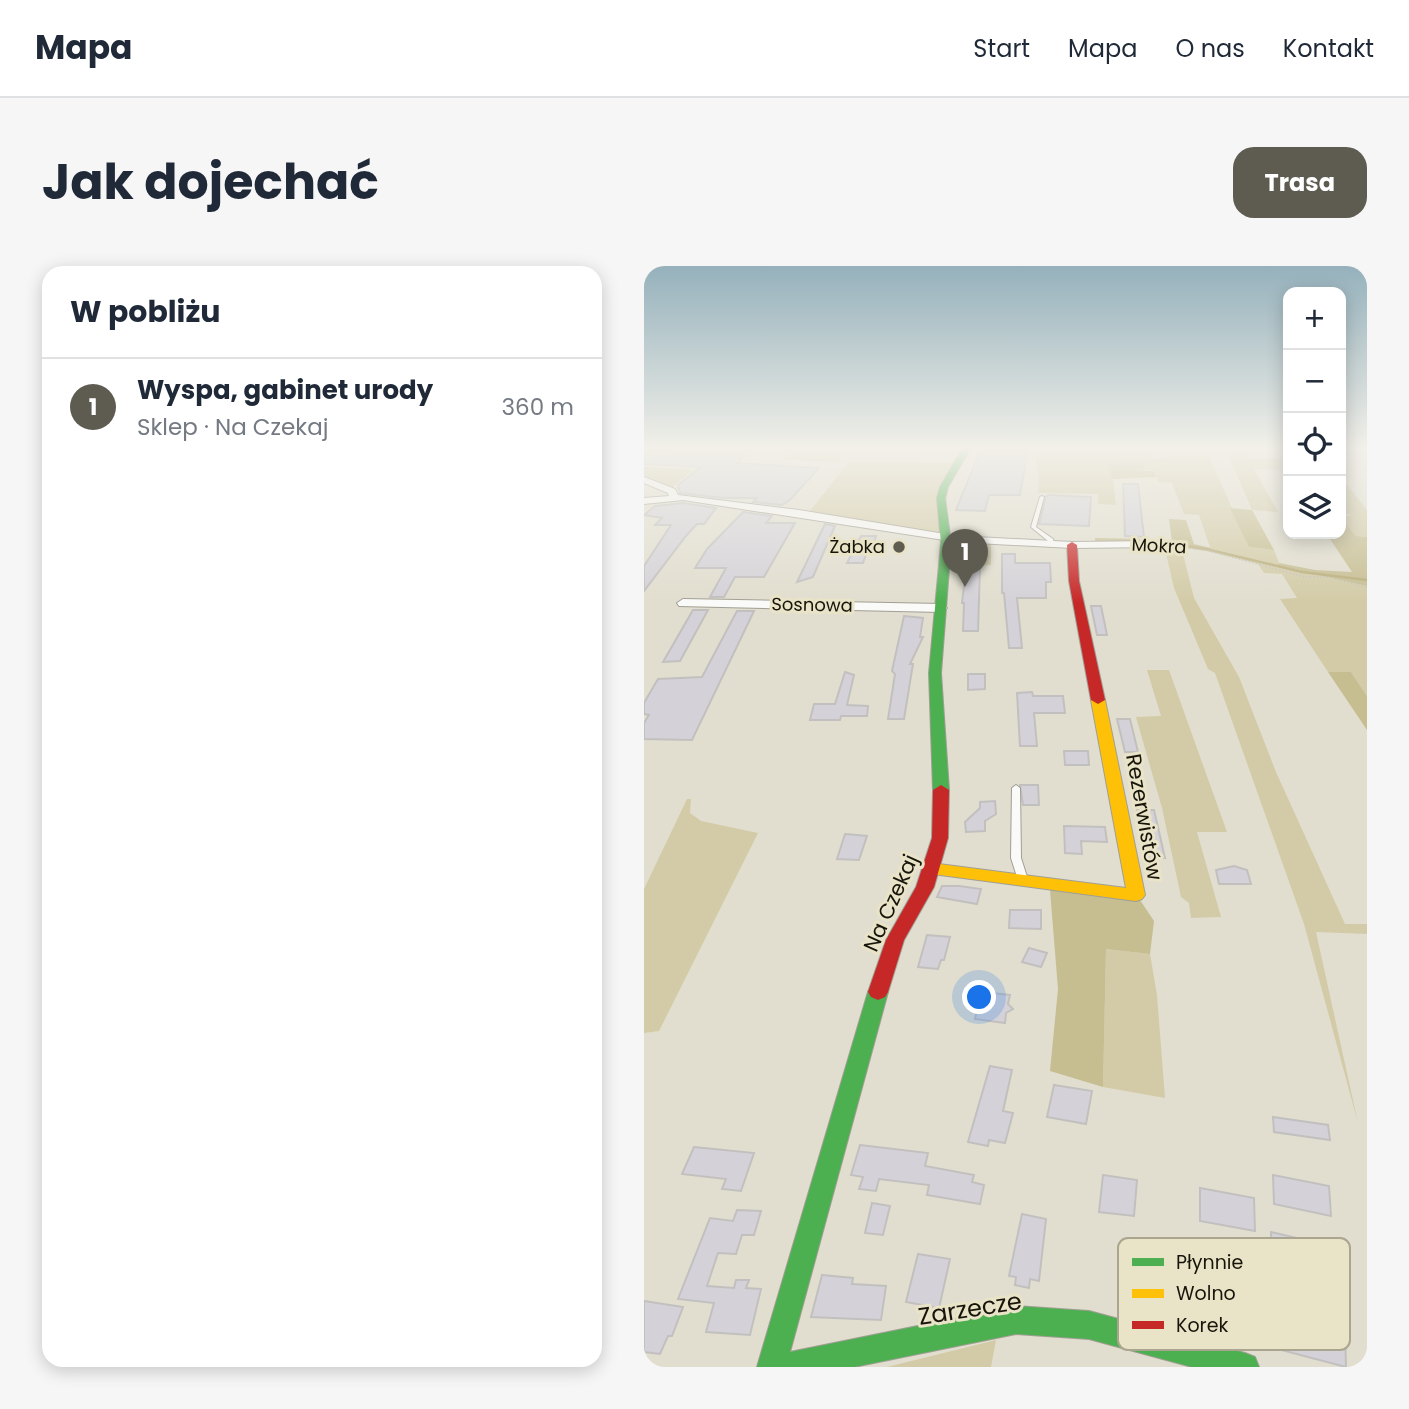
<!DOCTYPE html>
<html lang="pl">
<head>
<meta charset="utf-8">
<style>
	body { margin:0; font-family:Poppins,sans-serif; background:#f6f6f7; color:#1f2937 }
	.controls { position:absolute; right:21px; top:21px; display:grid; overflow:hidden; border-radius:14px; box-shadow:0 4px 18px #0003 }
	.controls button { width:63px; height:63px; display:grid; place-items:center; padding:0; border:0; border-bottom:2px solid #e0e1e3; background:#fff; color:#1f2937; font:35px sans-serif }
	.you { position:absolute; left:336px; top:732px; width:24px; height:24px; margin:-18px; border:5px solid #fff; border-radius:50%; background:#1a73e8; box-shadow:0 0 0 10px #1a73e833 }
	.badge { display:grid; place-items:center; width:46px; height:46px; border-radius:50%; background:#5e5b50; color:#fff; font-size:23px; font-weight:700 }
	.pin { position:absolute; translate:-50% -58px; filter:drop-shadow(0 2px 4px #0008) }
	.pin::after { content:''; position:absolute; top:37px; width:24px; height:21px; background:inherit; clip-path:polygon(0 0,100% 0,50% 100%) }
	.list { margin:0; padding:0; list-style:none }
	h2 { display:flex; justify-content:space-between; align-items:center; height:91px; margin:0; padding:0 28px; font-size:30px }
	h2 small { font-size:23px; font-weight:400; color:#747a83 }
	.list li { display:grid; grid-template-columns:46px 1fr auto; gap:21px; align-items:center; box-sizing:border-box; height:98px; padding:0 28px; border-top:2px solid #e0e1e3 }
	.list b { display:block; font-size:26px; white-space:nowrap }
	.list p { margin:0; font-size:23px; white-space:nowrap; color:#747a83 }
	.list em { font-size:23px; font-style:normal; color:#747a83 }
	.icon { flex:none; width:38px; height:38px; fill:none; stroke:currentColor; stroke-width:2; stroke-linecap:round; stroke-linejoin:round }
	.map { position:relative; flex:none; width:723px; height:1101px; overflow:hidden; border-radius:21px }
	header { display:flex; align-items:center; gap:42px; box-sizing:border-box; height:98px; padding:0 35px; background:#fff; border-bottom:2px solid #e0e1e3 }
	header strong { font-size:33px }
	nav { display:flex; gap:38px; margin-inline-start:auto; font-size:24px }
	.intro { display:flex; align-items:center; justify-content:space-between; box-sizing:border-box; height:168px; padding:0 42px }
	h1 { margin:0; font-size:49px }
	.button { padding:18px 32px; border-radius:21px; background:#5e5b50; color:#fff; font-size:24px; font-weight:700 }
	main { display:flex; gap:42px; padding:0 42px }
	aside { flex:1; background:#fff; border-radius:21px; box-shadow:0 4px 18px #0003 }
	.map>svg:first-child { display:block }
	.green { fill:#d3cba7 }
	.forest { fill:#c6bd91 }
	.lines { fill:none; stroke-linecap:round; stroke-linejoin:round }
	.stream { stroke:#b8ad7a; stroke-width:2.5 }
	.building { fill:#d4d2d8; stroke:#c2c0bf; stroke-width:2 }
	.lane-casing { stroke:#a19f94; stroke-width:2 }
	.street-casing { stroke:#a19f94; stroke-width:2 }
	.fast-casing { stroke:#a19f94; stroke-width:2 }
	.slow-casing { stroke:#a19f94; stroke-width:2 }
	.jam-casing { stroke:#a19f94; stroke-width:2 }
	.path { stroke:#c0bfba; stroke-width:2; stroke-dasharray:1 2.5; stroke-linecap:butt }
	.lane { fill:#fafaf8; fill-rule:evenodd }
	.street { fill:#fafaf8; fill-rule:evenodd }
	.fast { fill:#4caf50; fill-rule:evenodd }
	.slow { fill:#ffc107; fill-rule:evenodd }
	.jam { fill:#c62828; fill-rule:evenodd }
	.poi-dot { fill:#5e5b50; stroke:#e9e3c7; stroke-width:2.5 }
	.labels { text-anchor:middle; stroke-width:6; stroke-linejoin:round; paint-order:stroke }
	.far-street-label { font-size:18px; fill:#17150b; stroke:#e9e3c7 }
	.far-poi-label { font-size:18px; fill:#17150b; stroke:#e9e3c7; text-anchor:end }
	.street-label { font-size:21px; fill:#17150b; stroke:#e9e3c7 }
	.near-street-label { font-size:24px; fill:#17150b; stroke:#e9e3c7 }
	.key { fill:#e9e3c7; stroke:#aaa58f; stroke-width:2 }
	.key-label { font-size:19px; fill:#17150b }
</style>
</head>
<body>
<header>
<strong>Mapa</strong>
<nav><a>Start</a><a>Mapa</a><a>O nas</a><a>Kontakt</a></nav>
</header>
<div class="intro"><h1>Jak dojechać</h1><a class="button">Trasa</a></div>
<main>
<aside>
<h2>W pobliżu<small></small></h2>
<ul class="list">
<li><span class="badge">1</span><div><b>Wyspa, gabinet urody</b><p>Sklep · Na Czekaj</p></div><em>360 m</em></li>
</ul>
</aside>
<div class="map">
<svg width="723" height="1101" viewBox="0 0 723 1101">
	<rect width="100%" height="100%" fill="#e1decf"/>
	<!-- green -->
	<g class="green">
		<polygon points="80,183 188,185 203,183 194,196 140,194 143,189 94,188 95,186"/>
		<polygon points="391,183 506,183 509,192 520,192 519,189 565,190 605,281 630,284 635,297 633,300 723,320 723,430 707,406 684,406 636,333 653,332 638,308 620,307 614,298 562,285 566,281 555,249 540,248 528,217 514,216 511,205 463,198 469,213 472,239 454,238 454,228 394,227 395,213"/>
		<polygon points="582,183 601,183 605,192 643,192 644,216 637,204 610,203 634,246 608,244"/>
		<polygon points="205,196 309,197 297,268 165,246"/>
		<polygon points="0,201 49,204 26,223 0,212"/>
		<polygon points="697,211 723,244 723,271 712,270 697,252 709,249 697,247"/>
		<polygon points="310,276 347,277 347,299 309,299"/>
		<polygon points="520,279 537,280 550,332 595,411 632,506 701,658 723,658 723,668 672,666 714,857 660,658 571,407 564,403 530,322"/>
		<polygon points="503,404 525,404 583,566 553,566 577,651 547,652 545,637 537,631 518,542 492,451 517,450"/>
		<polygon points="43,533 47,533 46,547 57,555 114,567 15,765 0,767 0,623"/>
		<polygon points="462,683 506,688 513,729 521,832 459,821"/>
		<polygon points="352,1074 347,1101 243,1101"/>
	</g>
	<!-- forest -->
	<g class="forest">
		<polygon points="499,197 501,205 511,205 512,211 469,213 463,198"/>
		<polygon points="586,242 608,244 630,284 605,281"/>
		<polygon points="697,252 712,270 723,271 723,320 633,300 635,297 671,304 708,306 686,273 697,268"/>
		<polygon points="525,253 542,254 550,278 567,282 562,285 520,279 451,279 451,272 506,273 528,276"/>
		<polygon points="684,406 707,406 723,430 723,464"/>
		<polygon points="406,624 496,634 510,655 506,688 462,683 459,821 406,805 414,723"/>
	</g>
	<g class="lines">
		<!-- stream -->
		<polyline class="stream" points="518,276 562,283 658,306 723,314"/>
	</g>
	<!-- building -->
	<g class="building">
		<polygon points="365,183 384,183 376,229 345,229 341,245 312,244 336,185 364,186"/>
		<polygon points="0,186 102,188 93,197 175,202 146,234 138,239 109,236 113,232 80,232 36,227 34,219 57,201 0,198"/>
		<polygon points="479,218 494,218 500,271 481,270"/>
		<polygon points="406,229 447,231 445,260 395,258 402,230"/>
		<polygon points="39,237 72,242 60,258 53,258 42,270 0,325 0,300 27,259 11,259 18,252 0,249 11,240"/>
		<polygon points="99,246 128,250 122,257 151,257 120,311 91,311 80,331 66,331 82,302 51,302 63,283"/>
		<polygon points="181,258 191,260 169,311 153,316"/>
		<polygon points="217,270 232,270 228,283 224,283 219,297 203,297"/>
		<polygon points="358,288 371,288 371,297 406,297 407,316 402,316 402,332 373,332 378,382 365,382 360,327 358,327"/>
		<polygon points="322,302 336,302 334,365 319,365 320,337 318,337"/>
		<polygon points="447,340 457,340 463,369 453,369"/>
		<polygon points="49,344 64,344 36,395 19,396"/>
		<polygon points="93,345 110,345 48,474 0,473 0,457 5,449 0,448 0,437 14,413 58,411"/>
		<polygon points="260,350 279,352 276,371 279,371 266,398 269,398 260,453 244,453 251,408 248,405"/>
		<polygon points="201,406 210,409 203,439 224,440 223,450 197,450 196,454 166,454 170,438 191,438"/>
		<polygon points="324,408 341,408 341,423 324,424"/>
		<polygon points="388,426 389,430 419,430 421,447 390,447 393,480 376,480 373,427"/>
		<polygon points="473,453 486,453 494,486 481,486"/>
		<polygon points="420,485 444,485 445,499 421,499"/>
		<polygon points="376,519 394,519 395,539 379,539"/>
		<polygon points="351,535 352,548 341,555 341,565 322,566 321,556 336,542 336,536"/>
		<polygon points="493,544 510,544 521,592 502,592"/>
		<polygon points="420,560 461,561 463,576 437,575 438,588 421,587"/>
		<polygon points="201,568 223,570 215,594 193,593"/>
		<polygon points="590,600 603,604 607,618 575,618 572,604"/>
		<polygon points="298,620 315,620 337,623 333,638 293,631"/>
		<polygon points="366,644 397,644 397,663 365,662"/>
		<polygon points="283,669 306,671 300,694 297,694 294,703 274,701"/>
		<polygon points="385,682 403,687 397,701 378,696"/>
		<polygon points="337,726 366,729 364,738 369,743 362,747 361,757 331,753"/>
		<polygon points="346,800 368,804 359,845 369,847 361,877 345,874 344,880 324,876"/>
		<polygon points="410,819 448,825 442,858 403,851"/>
		<polygon points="629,851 684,859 686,874 630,866"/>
		<polygon points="216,879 284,887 281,900 330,909 328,916 340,919 336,938 283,929 285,919 235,913 232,925 215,923 219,911 207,909"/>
		<polygon points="50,881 110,887 97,925 78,923 82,913 38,908"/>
		<polygon points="459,909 493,914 490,950 455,946"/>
		<polygon points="629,909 685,920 687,950 630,938"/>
		<polygon points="556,922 610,932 611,965 556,955"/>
		<polygon points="228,937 246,940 239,969 221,967"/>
		<polygon points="93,944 117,945 110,969 98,969 92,988 74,987 63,1020 90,1022 92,1014 105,1014 102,1022 117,1023 106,1069 62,1066 70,1037 34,1033 66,952 89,955"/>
		<polygon points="378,948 402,953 395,1015 386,1013 385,1022 371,1019 372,1011 365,1010"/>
		<polygon points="627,966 653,972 656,1016 628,1010 628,1045 701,1064 702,1101 580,1069 580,1053 522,1041 524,1000 537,1003 538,994 550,996 549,1005 564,1008 564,1034 606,1044 607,990 628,994"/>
		<polygon points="274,988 306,993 295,1042 262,1036"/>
		<polygon points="178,1009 209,1012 208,1018 242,1020 237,1054 167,1051"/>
		<polygon points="0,1035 39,1041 28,1070 24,1070 16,1088 0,1086"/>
	</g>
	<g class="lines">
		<!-- lane casing -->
		<g class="lane-casing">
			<g id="lane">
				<polygon points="398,230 400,231 392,261 409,273 410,278 407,280 404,278 404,275 387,261 396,231"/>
				<polygon points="372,519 376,522 377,592 384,614 379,617 374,614 367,592 368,522"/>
			</g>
		</g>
		<!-- street casing -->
		<g class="street-casing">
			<g id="street">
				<polygon points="0,211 31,223 34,229 155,244 313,270 428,276 513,275 518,278 513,281 428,282 313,276 39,234 0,238 0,232 25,230 24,227 0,217"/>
				<polygon points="39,333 297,338 303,342 297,346 35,340 33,337"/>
			</g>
		</g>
		<!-- fast casing -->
		<g class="fast-casing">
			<g id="fast">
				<polygon points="318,183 326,183 304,221 301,232 307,277 297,407 305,524 297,529 289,524 285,407 297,277 293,232 296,221"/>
				<polygon points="234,718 241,721 244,726 146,1086 372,1040 445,1045 601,1087 611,1091 615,1101 548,1101 445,1073 372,1068 210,1101 113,1101 224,726 227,721"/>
			</g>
		</g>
		<!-- slow casing -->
		<g class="slow-casing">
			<polygon id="slow" points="454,430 461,434 501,629 498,633 492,635 281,607 279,603 281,599 287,597 482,622 447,434"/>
		</g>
		<!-- jam casing -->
		<g class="jam-casing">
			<g id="jam">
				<polygon points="428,276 433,279 435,315 461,434 454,438 447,434 425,315 423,279"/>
				<polygon points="297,519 305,524 304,572 290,621 260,674 244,726 241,731 234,734 227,731 224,726 242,674 272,621 288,572 289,524"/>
			</g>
		</g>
		<!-- path -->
		<polyline class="path" points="523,278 566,285 661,311 683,311 723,321"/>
		<!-- lane -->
		<use href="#lane" class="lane"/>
		<!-- street -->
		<use href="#street" class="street"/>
		<!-- fast -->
		<use href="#fast" class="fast"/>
		<!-- slow -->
		<use href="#slow" class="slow"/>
		<!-- jam -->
		<use href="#jam" class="jam"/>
	</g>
	<!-- sky -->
	<linearGradient id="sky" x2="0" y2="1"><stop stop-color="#95b1bc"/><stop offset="0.54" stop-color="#f2f0e9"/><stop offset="1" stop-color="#f2f0e9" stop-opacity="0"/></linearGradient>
	<rect width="723" height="337" fill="url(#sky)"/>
	<!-- markers -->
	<circle class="poi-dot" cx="255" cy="281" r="7"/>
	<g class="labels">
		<!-- far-street labels -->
		<g class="far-street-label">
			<text transform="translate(515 280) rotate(3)" y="6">Mokra</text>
			<text transform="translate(168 339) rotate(1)" y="6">Sosnowa</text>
		</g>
		<!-- far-poi labels -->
		<g class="far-poi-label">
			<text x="241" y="287">Żabka</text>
		</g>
		<!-- street labels -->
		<g class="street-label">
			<text transform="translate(500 551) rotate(80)" y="7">Rezerwistów</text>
			<text transform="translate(247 637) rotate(-66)" y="7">Na Czekaj</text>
		</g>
		<!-- near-street labels -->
		<g class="near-street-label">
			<text transform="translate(326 1043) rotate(-9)" y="8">Zarzecze</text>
		</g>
	</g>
	<!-- legend -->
	<rect x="474" y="972" width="232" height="112" rx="10" class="key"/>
	<rect x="488" y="992" width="32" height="8" fill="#4caf50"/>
	<rect x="488" y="1023" width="32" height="9" fill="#ffc107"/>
	<rect x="488" y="1055" width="32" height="8" fill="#c62828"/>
	<g class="key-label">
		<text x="532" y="1003">Płynnie</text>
		<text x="532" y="1034">Wolno</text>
		<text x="532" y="1066">Korek</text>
	</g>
</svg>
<div class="controls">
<button>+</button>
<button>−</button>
<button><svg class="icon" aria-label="locate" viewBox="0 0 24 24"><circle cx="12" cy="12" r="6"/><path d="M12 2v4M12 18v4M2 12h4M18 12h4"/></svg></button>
<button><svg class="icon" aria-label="layers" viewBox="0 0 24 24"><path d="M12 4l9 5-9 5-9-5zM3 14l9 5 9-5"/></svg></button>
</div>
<div class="you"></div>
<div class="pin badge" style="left:321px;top:321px">1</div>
</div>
</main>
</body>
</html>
